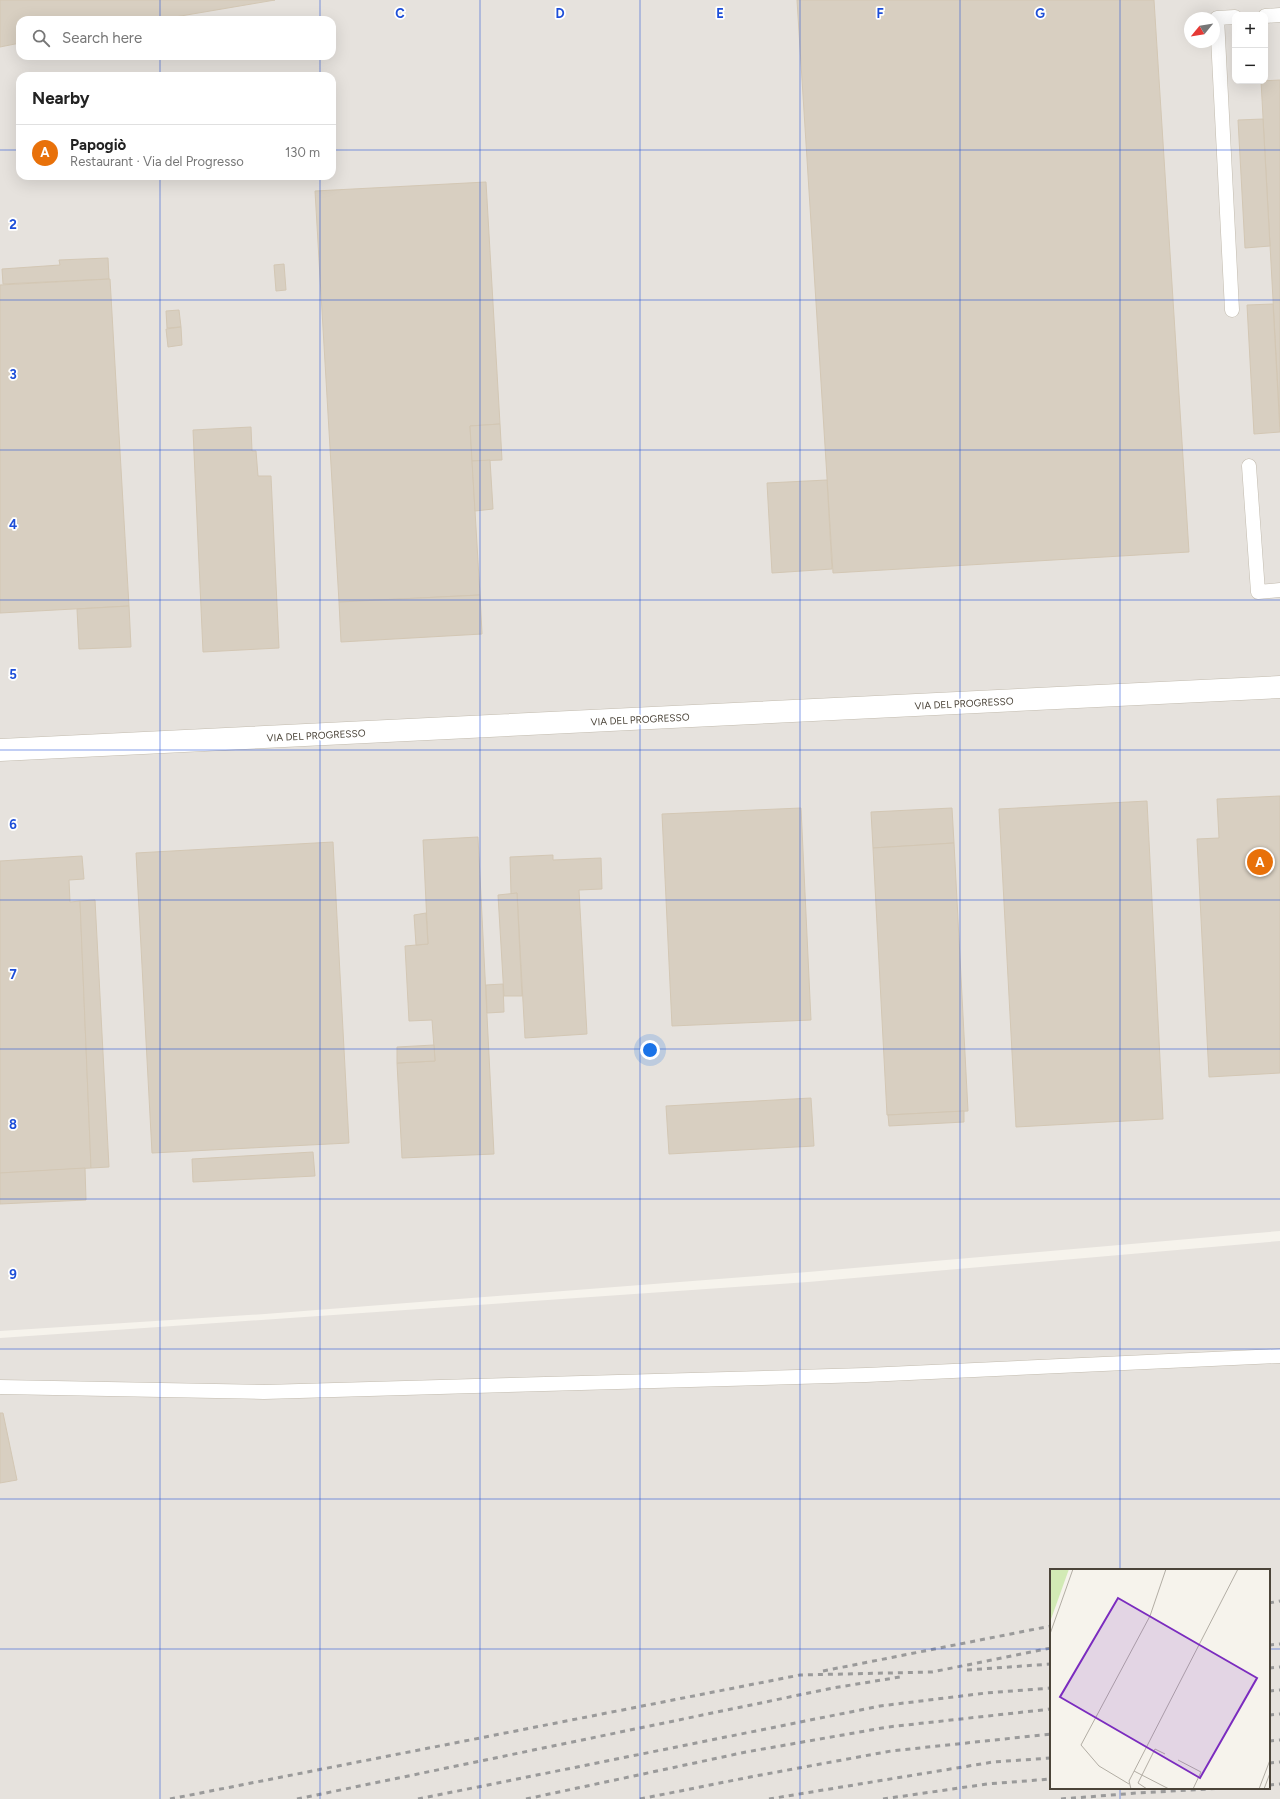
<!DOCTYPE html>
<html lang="en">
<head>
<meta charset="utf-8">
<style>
	body { margin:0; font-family:Figtree,sans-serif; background:#f6f6f6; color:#222 }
	.controls { position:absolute; right:12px; top:12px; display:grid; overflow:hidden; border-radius:8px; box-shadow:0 4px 16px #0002 }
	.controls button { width:36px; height:36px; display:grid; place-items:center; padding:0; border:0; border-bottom:1px solid #e0e0e0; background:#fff; color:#222; font:20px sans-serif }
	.compass { position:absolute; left:1184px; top:12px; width:36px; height:36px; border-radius:50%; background:#fff; box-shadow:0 4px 16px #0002; rotate:240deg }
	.you { position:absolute; left:650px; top:1050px; width:14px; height:14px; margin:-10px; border:3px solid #fff; border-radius:50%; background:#1a73e8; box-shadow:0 0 0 6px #1a73e833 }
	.badge { display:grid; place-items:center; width:26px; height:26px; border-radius:50%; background:#fc3f1d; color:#fff; font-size:13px; font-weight:700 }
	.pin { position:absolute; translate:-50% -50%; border:2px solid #fff; box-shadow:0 1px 4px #0006 }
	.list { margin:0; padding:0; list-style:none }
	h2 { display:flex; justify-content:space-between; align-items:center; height:52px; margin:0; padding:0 16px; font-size:17px }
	h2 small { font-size:13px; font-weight:400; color:#767676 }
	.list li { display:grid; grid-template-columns:26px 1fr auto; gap:12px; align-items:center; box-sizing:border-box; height:56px; padding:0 16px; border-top:1px solid #e0e0e0 }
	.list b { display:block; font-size:15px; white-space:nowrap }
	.list p { margin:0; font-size:13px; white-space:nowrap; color:#767676 }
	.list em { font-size:13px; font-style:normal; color:#767676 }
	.icon { flex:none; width:22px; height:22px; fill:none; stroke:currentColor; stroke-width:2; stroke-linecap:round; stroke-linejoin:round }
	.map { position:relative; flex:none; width:1280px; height:1799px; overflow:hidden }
	.search { position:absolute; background:#fff; box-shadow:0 4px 16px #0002; left:16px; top:16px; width:320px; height:44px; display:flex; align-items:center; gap:10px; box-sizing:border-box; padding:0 14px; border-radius:12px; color:#767676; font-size:15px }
	.panel { position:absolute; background:#fff; box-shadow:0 4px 16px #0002; left:16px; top:72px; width:320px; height:108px; border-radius:12px }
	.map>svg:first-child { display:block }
	.industrial { fill:#e6e2dd; fill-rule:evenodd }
	.building { fill:#d8cfc1; stroke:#d3c7b4 }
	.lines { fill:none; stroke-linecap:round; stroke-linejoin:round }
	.service-casing { stroke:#c2bbae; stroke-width:15 }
	.minor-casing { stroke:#c2bbae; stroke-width:23 }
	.service { stroke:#fff; stroke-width:14 }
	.minor { stroke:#fff; stroke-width:22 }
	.rail { stroke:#9a9a9a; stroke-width:3; stroke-dasharray:5 5; stroke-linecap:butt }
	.grid { fill:none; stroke:#1d4ed8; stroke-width:1; stroke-opacity:0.55 }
	.labels { text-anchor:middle; stroke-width:3.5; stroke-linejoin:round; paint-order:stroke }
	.street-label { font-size:10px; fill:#4b4439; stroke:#fff }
	.inset-road { fill:none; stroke:#b2ada4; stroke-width:1 }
	.view { fill:#7b2cbf; fill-opacity:0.15; stroke:#7b2cbf; stroke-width:2 }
	.inset-edge { fill:none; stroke:#4b4439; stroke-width:2 }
	.grid-label { font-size:13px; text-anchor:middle; font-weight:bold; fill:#1d4ed8; stroke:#fff; stroke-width:3.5; stroke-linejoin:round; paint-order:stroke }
</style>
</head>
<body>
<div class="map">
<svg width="1280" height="1799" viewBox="0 0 1280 1799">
	<rect width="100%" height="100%" fill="#f6f3ec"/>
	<!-- industrial -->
	<g class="industrial">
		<path d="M0,0H1280V1231L808,1272L265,1314L0,1331ZM1235,15H1265V81H1235ZM1190,18H1214V42H1190ZM20,20H332V56H20ZM20,76H332V176H20Z"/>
		<path d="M1280,1241V1799H0V1338L808,1282ZM1051,1570H1269V1788H1051Z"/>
	</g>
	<!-- building -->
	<g class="building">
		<polygon points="0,0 275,0 157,20 20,20 20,43 0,47"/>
		<polygon points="797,0 1154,0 1189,552 833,573"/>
		<polygon points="1280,80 1280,427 1261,81"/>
		<polygon points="1263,119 1270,246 1245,248 1238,120"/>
		<polygon points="486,182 500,424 470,426 480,595 339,602 315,191"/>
		<polygon points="108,258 109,279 3,284 2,269 60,265 59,260"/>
		<polygon points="284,264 286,290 276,291 274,265"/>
		<polygon points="110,279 129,606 0,613 0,285"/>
		<polygon points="1273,304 1280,432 1254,434 1247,305"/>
		<polygon points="179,310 181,327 167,328 166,311"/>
		<polygon points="181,327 182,345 168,347 166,329"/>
		<polygon points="500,424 502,460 472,461 470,426"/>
		<polygon points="251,427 252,451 256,451 258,476 271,476 279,648 203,652 193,430"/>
		<polygon points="490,460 493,509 475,511 472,461"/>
		<polygon points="827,480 832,569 772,573 767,483"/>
		<polygon points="480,595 482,634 341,642 339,602"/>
		<polygon points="129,606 131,647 79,649 77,609"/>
		<polygon points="1280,796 1280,1073 1209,1077 1197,839 1219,838 1217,799"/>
		<polygon points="1147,801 1163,1119 1016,1127 999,809"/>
		<polygon points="801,808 811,1020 672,1026 662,814"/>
		<polygon points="952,808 954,843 873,848 871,812"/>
		<polygon points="478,837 494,1154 402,1158 397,1063 435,1061 432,1020 409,1021 405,946 428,944 423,840"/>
		<polygon points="333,842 349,1143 152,1153 136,853"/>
		<polygon points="954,843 968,1111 887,1115 873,848"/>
		<polygon points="553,855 553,860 601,858 602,889 579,890 587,1034 525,1038 517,893 511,894 510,857"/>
		<polygon points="82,856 84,879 69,880 70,902 80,901 91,1168 0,1173 0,861"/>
		<polygon points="517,893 522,996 504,996 498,895"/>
		<polygon points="95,900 109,1167 91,1168 80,901"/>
		<polygon points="426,913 428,944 416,945 414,915"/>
		<polygon points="503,984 504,1012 487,1013 486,985"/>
		<polygon points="434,1045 435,1061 397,1063 397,1047"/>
		<polygon points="811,1098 814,1146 669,1154 666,1106"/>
		<polygon points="964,1111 964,1122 889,1126 888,1115"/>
		<polygon points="313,1152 315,1176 193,1182 192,1159"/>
		<polygon points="85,1168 86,1200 0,1204 0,1173"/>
		<polygon points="0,1413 3,1413 17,1480 0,1483"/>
	</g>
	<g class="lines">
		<!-- service casing -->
		<g class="service-casing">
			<g id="service">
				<polyline points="1265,16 1280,15"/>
				<polyline points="1232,310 1217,18 1235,17"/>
				<polyline points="1249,466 1258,592 1280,590"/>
				<polyline points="0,1387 264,1392 866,1375 1280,1356"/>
			</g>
		</g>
		<!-- minor casing -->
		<g class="minor-casing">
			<polyline id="minor" points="0,750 1280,687"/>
		</g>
		<!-- service -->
		<use href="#service" class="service"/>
		<!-- minor -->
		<use href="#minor" class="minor"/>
		<!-- rail -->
		<g class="rail">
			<polyline points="1269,1603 1280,1601"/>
			<polyline points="1269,1645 1280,1644"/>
			<polyline points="1269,1668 1280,1667"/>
			<polyline points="967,1670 1051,1664"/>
			<polyline points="823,1671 1051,1626"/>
			<polyline points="1269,1691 1280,1690"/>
			<polyline points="1269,1715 1280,1714"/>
			<polyline points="1269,1741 1280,1740"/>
			<polyline points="1269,1763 1280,1762"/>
			<polyline points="1269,1785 1280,1784"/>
			<polyline points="170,1799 800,1675 932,1672 1051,1648"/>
			<polyline points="297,1799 833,1688 900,1677"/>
			<polyline points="418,1799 880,1706 986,1693 1051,1688"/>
			<polyline points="526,1799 746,1752 888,1727 1051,1709"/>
			<polyline points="640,1799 750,1777 891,1751 1051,1734"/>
			<polyline points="769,1799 993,1762 1051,1758"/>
			<polyline points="883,1799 987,1784 1051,1779"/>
			<polyline points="1061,1799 1137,1793 1226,1788"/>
		</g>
	</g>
	<!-- grid -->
	<path class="grid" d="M160,0V20M320,0V20M480,0V1799M640,0V1799M800,0V1799M960,0V1799M1120,0V1570M160,56V76M320,56V76M0,150H20M332,150H1280M160,176V1799M320,176V1799M0,300H1280M0,450H1280M0,600H1280M0,750H1280M0,900H1280M0,1049H1280M0,1199H1280M0,1349H1280M0,1499H1280M0,1649H1051M1269,1649H1280M1120,1788V1799"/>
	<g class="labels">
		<!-- street labels -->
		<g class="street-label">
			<text transform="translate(964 703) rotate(-3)" y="4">VIA DEL PROGRESSO</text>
			<text transform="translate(640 719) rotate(-3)" y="4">VIA DEL PROGRESSO</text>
			<text transform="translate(316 735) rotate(-3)" y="4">VIA DEL PROGRESSO</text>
		</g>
	</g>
	<!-- overview -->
	<g transform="translate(1050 1569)">
		<rect width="220" height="220" fill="#f6f3ec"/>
		<path d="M0,0H19L0,53Z" fill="#d2eab5"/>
		<path class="inset-road" d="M0,65L23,0M128,191L151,203L143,220M84,202L119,220M79,215L49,197L31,176L100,47L116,0M81,220L79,212L188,0M97,220L88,214L105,180L115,185M209,220L220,191M214,220L220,204"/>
		<path class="view" d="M68,29L207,109L150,209L10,128Z"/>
		<rect width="220" height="220" class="inset-edge"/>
	</g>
	<g class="grid-label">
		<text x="400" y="18">C</text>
		<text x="560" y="18">D</text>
		<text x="720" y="18">E</text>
		<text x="880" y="18">F</text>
		<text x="1040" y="18">G</text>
		<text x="13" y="229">2</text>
		<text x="13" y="379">3</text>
		<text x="13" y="529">4</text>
		<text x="13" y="679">5</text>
		<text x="13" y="829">6</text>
		<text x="13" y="979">7</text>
		<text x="13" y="1129">8</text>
		<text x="13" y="1279">9</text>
	</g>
</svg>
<div class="controls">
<button>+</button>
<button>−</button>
</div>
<svg class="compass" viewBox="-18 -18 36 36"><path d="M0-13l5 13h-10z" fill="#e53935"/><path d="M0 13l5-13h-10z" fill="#767676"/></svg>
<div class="you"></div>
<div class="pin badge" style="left:1260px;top:862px;background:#e8710a">A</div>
<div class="search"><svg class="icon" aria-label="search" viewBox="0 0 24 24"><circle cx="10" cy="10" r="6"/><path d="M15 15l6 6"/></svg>Search here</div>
<section class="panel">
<h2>Nearby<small></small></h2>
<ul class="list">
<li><span class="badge" style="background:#e8710a">A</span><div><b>Papogiò</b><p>Restaurant · Via del Progresso</p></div><em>130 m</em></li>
</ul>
</section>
</div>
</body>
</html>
